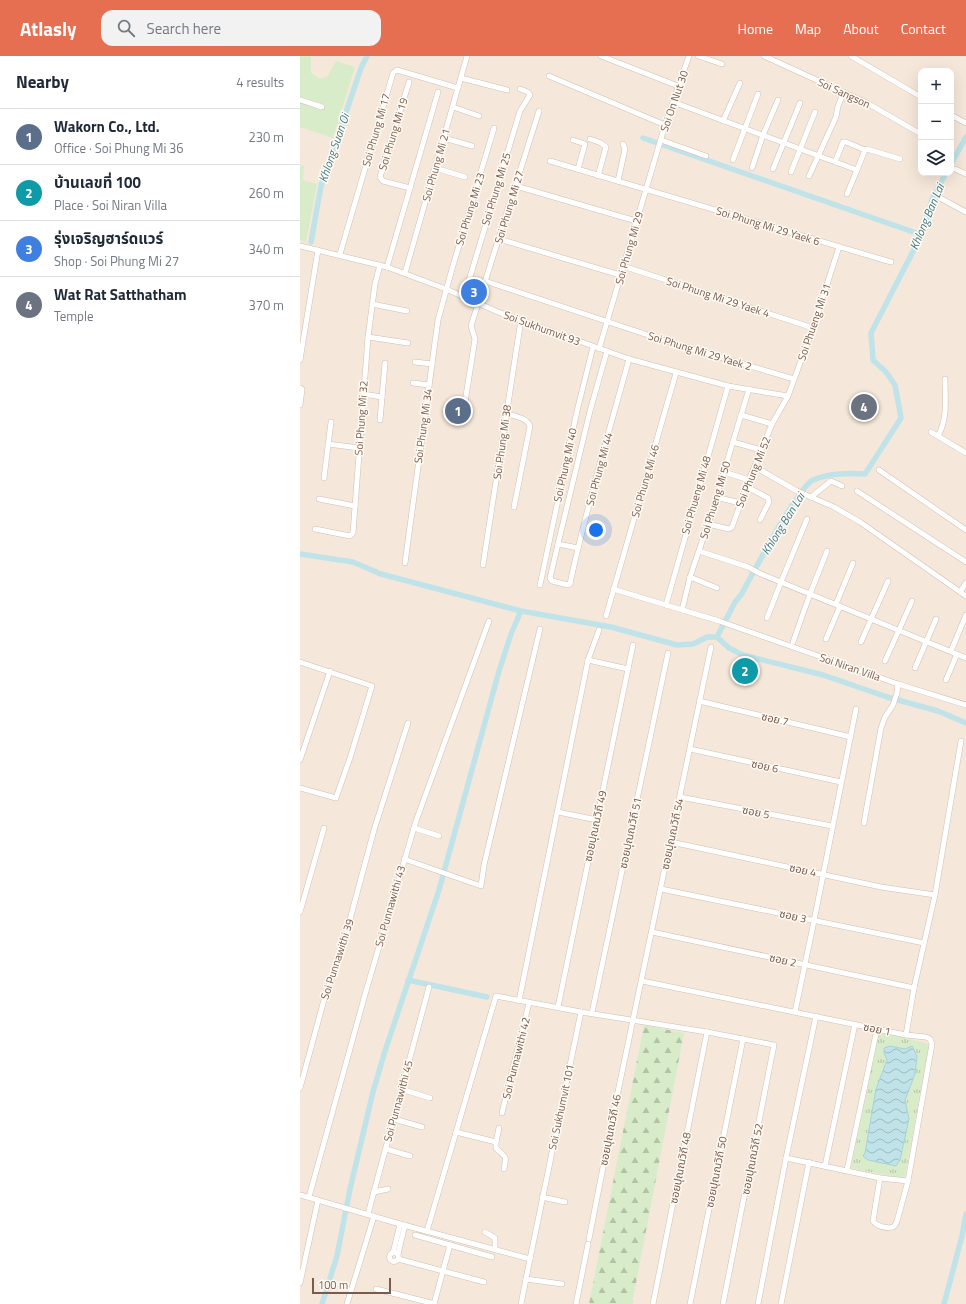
<!DOCTYPE html>
<html lang="en">
<head>
<meta charset="utf-8">
<style>
	body { margin:0; font-family:"Titillium Web","Noto Sans Thai",sans-serif; background:#f2f2f3; color:#1f2937 }
	.controls { position:absolute; right:12px; top:12px; display:grid; overflow:hidden; border-radius:8px; box-shadow:0 4px 16px #0002 }
	.controls button { width:36px; height:36px; display:grid; place-items:center; padding:0; border:0; border-bottom:1px solid #e0e1e3; background:#fff; color:#1f2937; font:20px sans-serif }
	.scale { position:absolute; left:12px; bottom:10px; width:79px; box-sizing:border-box; padding-left:4px; border:2px solid #7a5c4d; border-top:0; font-size:11px; line-height:14px; white-space:nowrap; color:#7a5c4d; -webkit-text-stroke:3px #fffaf3; paint-order:stroke }
	.you { position:absolute; left:296px; top:474px; width:14px; height:14px; margin:-10px; border:3px solid #fff; border-radius:50%; background:#1a73e8; box-shadow:0 0 0 6px #1a73e833 }
	.badge { display:grid; place-items:center; width:26px; height:26px; border-radius:50%; background:#e76f51; color:#fff; font-size:13px; font-weight:700 }
	.pin { position:absolute; translate:-50% -50%; border:2px solid #fff; box-shadow:0 1px 4px #0006 }
	.list { margin:0; padding:0; list-style:none }
	h2 { display:flex; justify-content:space-between; align-items:center; height:52px; margin:0; padding:0 16px; font-size:17px }
	h2 small { font-size:13px; font-weight:400; color:#747a83 }
	.list li { display:grid; grid-template-columns:26px 1fr auto; gap:12px; align-items:center; box-sizing:border-box; height:56px; padding:0 16px; border-top:1px solid #e0e1e3 }
	.list b { display:block; font-size:15px; white-space:nowrap }
	.list p { margin:0; font-size:13px; white-space:nowrap; color:#747a83 }
	.list em { font-size:13px; font-style:normal; color:#747a83 }
	.icon { flex:none; width:22px; height:22px; fill:none; stroke:currentColor; stroke-width:2; stroke-linecap:round; stroke-linejoin:round }
	.map { position:relative; flex:none; width:666px; height:1248px; overflow:hidden }
	header { display:flex; align-items:center; gap:24px; box-sizing:border-box; height:56px; padding:0 20px; background:#e76f51; color:#fff }
	header strong { font-size:19px }
	nav { display:flex; gap:22px; margin-inline-start:auto; font-size:14px }
	.search { width:280px; height:36px; background:#f2f2f3; display:flex; align-items:center; gap:10px; box-sizing:border-box; padding:0 14px; border-radius:12px; color:#747a83; font-size:15px }
	main { display:flex }
	aside { flex:1; background:#fff }
	.map>svg:first-child { display:block }
	.residential { fill:#f5e8da; fill-rule:evenodd }
	.green { fill:#d8ecc9 }
	.forest { fill:url(#forest-firs) }
	.park { fill:url(#park-tufts) }
	.water { fill:url(#water-waves); stroke:#a5d3da }
	.lines { fill:none; stroke-linecap:round; stroke-linejoin:round }
	.canal { stroke:#bfe3e8; stroke-width:5.5 }
	.minor-casing { stroke:#d1beb0; stroke-width:6 }
	.minor { stroke:#fff; stroke-width:5 }
	.labels { text-anchor:middle; stroke-width:3; stroke-linejoin:round; paint-order:stroke }
	.street-label { font-size:11px; fill:#7a5c4d; stroke:#fffaf3 }
	.water-label { font-size:12px; font-style:italic; fill:#437c86; stroke:#fffaf3 }
</style>
</head>
<body>
<header>
<strong>Atlasly</strong>
<div class="search"><svg class="icon" aria-label="search" viewBox="0 0 24 24"><circle cx="10" cy="10" r="6"/><path d="M15 15l6 6"/></svg>Search here</div>
<nav><a>Home</a><a>Map</a><a>About</a><a>Contact</a></nav>
</header>
<main>
<aside>
<h2>Nearby<small>4 results</small></h2>
<ul class="list">
<li><span class="badge" style="background:#5c6f8a">1</span><div><b>Wakorn Co., Ltd.</b><p>Office · Soi Phung Mi 36</p></div><em>230 m</em></li>
<li><span class="badge" style="background:#0f9aa8">2</span><div><b>บ้านเลขที่ 100</b><p>Place · Soi Niran Villa</p></div><em>260 m</em></li>
<li><span class="badge" style="background:#3f7fe0">3</span><div><b>รุ่งเจริญฮาร์ดแวร์</b><p>Shop · Soi Phung Mi 27</p></div><em>340 m</em></li>
<li><span class="badge" style="background:#6b7280">4</span><div><b>Wat Rat Satthatham</b><p>Temple</p></div><em>370 m</em></li>
</ul>
</aside>
<div class="map">
<svg width="666" height="1248" viewBox="0 0 666 1248">
	<defs>
		<pattern id="forest-firs" width="22" height="20" patternUnits="userSpaceOnUse"><rect width="22" height="20" fill="#d8ecc9"/><path d="M5 1l3.5 6h-7zM16 11l3.5 6h-7z" fill="#b4c2a5"/></pattern>
		<pattern id="park-tufts" width="24" height="20" patternUnits="userSpaceOnUse"><rect width="24" height="20" fill="#d8ecc9"/><path d="M3 7l-1-3M5 7V3M7 7l1-3M15 17l-1-3M17 17v-4M19 17l1-3" fill="none" stroke="#b4c2a5"/></pattern>
		<pattern id="water-waves" width="16" height="10" patternUnits="userSpaceOnUse"><rect width="16" height="10" fill="#bfe3e8"/><path d="M0 5q4-4 8 0t8 0" fill="none" stroke="#a0bbbe"/></pattern>
	</defs>
	<rect width="100%" height="100%" fill="#fdf6ec"/>
	<!-- residential -->
	<path class="residential" d="M0,0H666V1248H0ZM621,15H651V117H621Z"/>
	<!-- green -->
	<g class="green">
		<polygon points="0,0 11,0 11,17 20,23 28,20 36,5 55,11 33,82 0,71"/>
		<polygon points="0,109 4,110 3,124 17,128 6,186 0,184"/>
	</g>
	<!-- forest -->
	<polygon class="forest" points="344,969 384,977 332,1248 289,1248"/>
	<!-- park -->
	<polygon class="park" points="579,976 626,987 629,990 605,1120 601,1122 551,1112"/>
	<!-- water -->
	<polygon class="water" points="590,990 605,993 612,990 617,1000 615,1018 605,1044 609,1063 600,1104 596,1110 568,1104 563,1100 565,1097 576,1033 587,1004 584,997 584,992"/>
	<g class="lines">
		<!-- canal -->
		<g class="canal">
			<polyline points="343,82 622,179"/>
			<polyline points="651,108 666,81"/>
			<path d="M646,117L632,143L622,178L571,277L573,304L586,316L595,329L601,362L565,418C547,417 530,417 513,424C498,431 452,519 441,539L435,546L417,581L429,592L443,599L523,619L587,641L638,655L666,667"/>
			<polyline points="11,186 21,130 61,12 67,0"/>
			<polyline points="0,498 53,506 81,518 221,555 311,571 377,589 393,588 407,581 417,581"/>
			<polyline points="108,924 187,941"/>
			<polyline points="22,1248 37,1200 50,1133 73,1036 85,995 139,834 199,615 211,578 221,555"/>
			<polyline points="644,1248 662,1180 666,1158"/>
		</g>
		<!-- minor casing -->
		<g class="minor-casing">
			<g id="minor">
				<polyline points="301,0 378,30"/>
				<polyline points="398,0 422,8"/>
				<polyline points="464,0 567,47 621,78"/>
				<polyline points="551,0 621,41"/>
				<polyline points="249,20 365,69"/>
				<polyline points="161,22 207,34"/>
				<polyline points="109,26 80,121 83,125 110,132"/>
				<polyline points="0,44 22,51"/>
				<polyline points="373,46 557,114 565,94 567,93 600,103"/>
				<polyline points="153,51 179,60"/>
				<polyline points="651,59 666,67"/>
				<polyline points="423,65 440,27"/>
				<polyline points="144,82 172,90"/>
				<polyline points="290,83 301,87 306,91 298,120"/>
				<polyline points="273,84 285,88 278,113"/>
				<polyline points="361,84 406,100"/>
				<polyline points="433,104 458,38"/>
				<polyline points="250,105 591,206"/>
				<polyline points="535,106 543,86 546,86 565,94"/>
				<polyline points="135,112 165,121"/>
				<polyline points="452,112 463,79 478,44"/>
				<polyline points="473,113 500,47"/>
				<polyline points="655,113 666,118"/>
				<polyline points="491,116 515,56"/>
				<polyline points="509,120 536,61 538,50 544,36"/>
				<polyline points="318,125 325,93 323,88"/>
				<polyline points="216,130 336,165"/>
				<polyline points="547,138 557,114"/>
				<polyline points="640,142 666,156"/>
				<polyline points="199,183 320,219"/>
				<polyline points="0,190 87,211 146,233 198,256 329,303 428,330 488,340"/>
				<polyline points="40,198 93,17 97,14 158,32"/>
				<polyline points="323,210 513,272"/>
				<polyline points="87,211 138,36"/>
				<polyline points="105,217 167,0"/>
				<polyline points="185,225 372,287 494,323"/>
				<polyline points="164,241 220,55 230,39 228,36 220,33"/>
				<polyline points="72,248 107,255"/>
				<polyline points="68,281 108,287"/>
				<polyline points="299,293 365,69 389,0"/>
				<polyline points="0,304 18,194"/>
				<polyline points="115,306 132,308"/>
				<polyline points="113,327 129,329"/>
				<polyline points="0,332 2,333 0,349"/>
				<polyline points="63,338 82,341"/>
				<path d="M207,358C215,360 227,362 230,370L214,451"/>
				<polyline points="441,359 472,368"/>
				<polyline points="80,364 85,307"/>
				<polyline points="162,365 175,283 171,270 239,55"/>
				<polyline points="631,376 666,397"/>
				<path d="M638,380C648,362 645,343 645,323"/>
				<polyline points="433,386 461,394"/>
				<polyline points="28,388 59,392"/>
				<polyline points="455,411 497,435 534,451 560,466 666,540"/>
				<polyline points="579,414 666,474"/>
				<polyline points="424,416 449,424"/>
				<polyline points="24,422 31,366"/>
				<polyline points="447,431 468,442 469,446 460,464"/>
				<polyline points="557,435 666,506"/>
				<polyline points="416,441 440,447"/>
				<polyline points="511,441 531,425 542,430"/>
				<polyline points="19,443 55,450"/>
				<polyline points="408,468 429,473 432,471 449,424 472,368 488,340 513,272 539,191"/>
				<polyline points="15,473 50,480 53,477 68,281 75,228 80,209"/>
				<path d="M258,488L250,522L252,525L268,529L270,528L271,523C287,449 309,376 329,303"/>
				<polyline points="278,492 258,488 290,355 307,295"/>
				<polyline points="399,495 448,511 461,518 666,602"/>
				<polyline points="105,507 138,264 152,213 194,72"/>
				<polyline points="183,509 221,264"/>
				<polyline points="390,521 417,532"/>
				<polyline points="240,529 277,355 293,291"/>
				<polyline points="313,533 419,565 598,628 666,649"/>
				<polyline points="660,536 666,527"/>
				<polyline points="536,548 553,507"/>
				<polyline points="366,549 428,330"/>
				<polyline points="382,554 390,521 408,468 449,333"/>
				<polyline points="306,560 376,317"/>
				<polyline points="467,562 481,526 507,463"/>
				<polyline points="526,583 540,550"/>
				<polyline points="493,586 510,538 527,495"/>
				<polyline points="561,586 588,525"/>
				<polyline points="651,595 666,559"/>
				<polyline points="288,604 328,613"/>
				<polyline points="585,605 612,545"/>
				<polyline points="0,606 72,630 50,702 36,742 0,732"/>
				<polyline points="615,612 636,563"/>
				<polyline points="646,624 657,598"/>
				<polyline points="399,645 551,681"/>
				<polyline points="390,693 541,726"/>
				<polyline points="0,704 30,615"/>
				<polyline points="380,741 532,770"/>
				<polyline points="258,756 297,764"/>
				<polyline points="564,767 581,672 585,661 593,649 597,637 598,628"/>
				<polyline points="114,772 139,780"/>
				<polyline points="371,786 581,831 635,839"/>
				<polyline points="104,803 181,830 184,809 240,573"/>
				<polyline points="361,833 624,887"/>
				<polyline points="0,856 24,772"/>
				<polyline points="352,876 614,932"/>
				<path d="M342,925L606,979L626,981L630,983L632,988L608,1125L597,1165C596,1168 595,1170 593,1171C587,1173 576,1170 573,1165L580,1122"/>
				<polyline points="219,945 288,604 299,574"/>
				<polyline points="258,951 333,589"/>
				<polyline points="495,956 514,865 556,653"/>
				<polyline points="292,957 368,597"/>
				<polyline points="606,979 614,932 635,839 661,685"/>
				<polyline points="0,1032 24,944 45,882 74,774 108,667"/>
				<polyline points="101,1033 130,1042"/>
				<polyline points="202,1057 229,947"/>
				<polyline points="94,1063 122,1071"/>
				<path d="M199,1072L196,1086V1092C206,1103 207,1097 204,1113"/>
				<polyline points="156,1076 196,1086"/>
				<polyline points="86,1093 110,1100"/>
				<polyline points="486,1102 580,1122 608,1125"/>
				<polyline points="525,1110 555,968"/>
				<polyline points="547,1114 577,973"/>
				<polyline points="74,1136 88,1133"/>
				<polyline points="0,1139 100,1168 230,1203 281,956 407,976 474,989 423,1248"/>
				<polyline points="9,1141 66,935 116,765 189,565"/>
				<polyline points="242,1141 265,1146"/>
				<polyline points="68,1158 129,931"/>
				<polyline points="127,1175 196,940 281,956"/>
				<polyline points="185,1176 195,1182 195,1193"/>
				<polyline points="115,1179 192,1201"/>
				<polyline points="289,1183 316,1045 411,591"/>
				<circle cx="94" cy="1201" r="4.5"/>
				<polyline points="93,1197 100,1168"/>
				<polyline points="98,1198 105,1169"/>
				<polyline points="98,1203 184,1226"/>
				<polyline points="226,1223 262,1228"/>
				<polyline points="0,1227 18,1144"/>
				<polyline points="76,1233 135,1248"/>
				<polyline points="47,1248 74,1160"/>
				<polyline points="134,1248 150,1189"/>
				<polyline points="221,1248 230,1203"/>
				<polyline points="276,1248 288,1188"/>
				<polyline points="353,1248 407,976"/>
				<polyline points="390,1248 443,983"/>
				<polyline points="458,1248 486,1102 516,960"/>
				<polyline points="481,1248 509,1106"/>
			</g>
		</g>
		<!-- minor -->
		<use href="#minor" class="minor"/>
	</g>
	<g class="labels">
		<!-- street labels -->
		<g class="street-label">
			<text transform="translate(544 37) rotate(25)" y="4">Soi Sangson</text>
			<text transform="translate(374 45) rotate(-71)" y="4">Soi On Nut 30</text>
			<text transform="translate(76 74) rotate(-74)" y="4">Soi Phung Mi 17</text>
			<text transform="translate(93 78) rotate(-73)" y="4">Soi Phung Mi 19</text>
			<text transform="translate(136 109) rotate(-74)" y="4">Soi Phung Mi 21</text>
			<text transform="translate(196 133) rotate(-73)" y="4">Soi Phung Mi 25</text>
			<text transform="translate(209 151) rotate(-73)" y="4">Soi Phung Mi 27</text>
			<text transform="translate(170 153) rotate(-73)" y="4">Soi Phung Mi 23</text>
			<text transform="translate(468 170) rotate(17)" y="4">Soi Phung Mi 29 Yaek 6</text>
			<text transform="translate(329 192) rotate(-74)" y="4">Soi Phung Mi 29</text>
			<text transform="translate(418 241) rotate(18)" y="4">Soi Phung Mi 29 Yaek 4</text>
			<text transform="translate(514 266) rotate(-71)" y="4">Soi Phueng Mi 31</text>
			<text transform="translate(242 272) rotate(20)" y="4">Soi Sukhumvit 93</text>
			<text transform="translate(400 295) rotate(17)" y="4">Soi Phung Mi 29 Yaek 2</text>
			<text transform="translate(61 362) rotate(-86)" y="4">Soi Phung Mi 32</text>
			<text transform="translate(123 370) rotate(-82)" y="4">Soi Phung Mi 34</text>
			<text transform="translate(202 386) rotate(-82)" y="4">Soi Phung Mi 38</text>
			<text transform="translate(265 409) rotate(-78)" y="4">Soi Phung Mi 40</text>
			<text transform="translate(299 413) rotate(-75)" y="4">Soi Phung Mi 44</text>
			<text transform="translate(453 416) rotate(-68)" y="4">Soi Phung Mi 52</text>
			<text transform="translate(345 425) rotate(-74)" y="4">Soi Phung Mi 46</text>
			<text transform="translate(396 439) rotate(-74)" y="4">Soi Phueng Mi 48</text>
			<text transform="translate(415 444) rotate(-73)" y="4">Soi Phueng Mi 50</text>
			<text transform="translate(550 611) rotate(19)" y="4">Soi Niran Villa</text>
			<text transform="translate(475 663) rotate(13)" y="4">ซอย 7</text>
			<text transform="translate(465 710) rotate(12)" y="4">ซอย 6</text>
			<text transform="translate(456 756) rotate(11)" y="4">ซอย 5</text>
			<text transform="translate(295 770) rotate(-78)" y="4">ซอยปุณณวิถี 49</text>
			<text transform="translate(330 777) rotate(-78)" y="4">ซอยปุณณวิถี 51</text>
			<text transform="translate(372 778) rotate(-78)" y="4">ซอยปุณณวิถี 54</text>
			<text transform="translate(503 814) rotate(12)" y="4">ซอย 4</text>
			<text transform="translate(90 850) rotate(-74)" y="4">Soi Punnawithi 43</text>
			<text transform="translate(493 860) rotate(12)" y="4">ซอย 3</text>
			<text transform="translate(37 903) rotate(-72)" y="4">Soi Punnawithi 39</text>
			<text transform="translate(483 904) rotate(12)" y="4">ซอย 2</text>
			<text transform="translate(577 973) rotate(11)" y="4">ซอย 1</text>
			<text transform="translate(216 1002) rotate(-76)" y="4">Soi Punnawithi 42</text>
			<text transform="translate(98 1045) rotate(-75)" y="4">Soi Punnawithi 45</text>
			<text transform="translate(261 1051) rotate(-78)" y="4">Soi Sukhumvit 101</text>
			<text transform="translate(310 1074) rotate(-79)" y="4">ซอยปุณณวิถี 46</text>
			<text transform="translate(452 1103) rotate(-79)" y="4">ซอยปุณณวิถี 52</text>
			<text transform="translate(380 1112) rotate(-79)" y="4">ซอยปุณณวิถี 48</text>
			<text transform="translate(416 1116) rotate(-79)" y="4">ซอยปุณณวิถี 50</text>
		</g>
		<!-- water labels -->
		<g class="water-label">
			<text transform="translate(34 92) rotate(-71)" y="4">Khlong Suan Oi</text>
			<text transform="translate(627 161) rotate(-67)" y="4">Khlong Ban Lai</text>
			<text transform="translate(483 468) rotate(-58)" y="4">Khlong Ban Lai</text>
		</g>
	</g>
</svg>
<div class="controls">
<button>+</button>
<button>−</button>
<button><svg class="icon" aria-label="layers" viewBox="0 0 24 24"><path d="M12 4l9 5-9 5-9-5zM3 14l9 5 9-5"/></svg></button>
</div>
<div class="scale">100 m</div>
<div class="you"></div>
<div class="pin badge" style="left:158px;top:355px;background:#5c6f8a">1</div>
<div class="pin badge" style="left:445px;top:615px;background:#0f9aa8">2</div>
<div class="pin badge" style="left:174px;top:236px;background:#3f7fe0">3</div>
<div class="pin badge" style="left:564px;top:351px;background:#6b7280">4</div>
</div>
</main>
</body>
</html>
